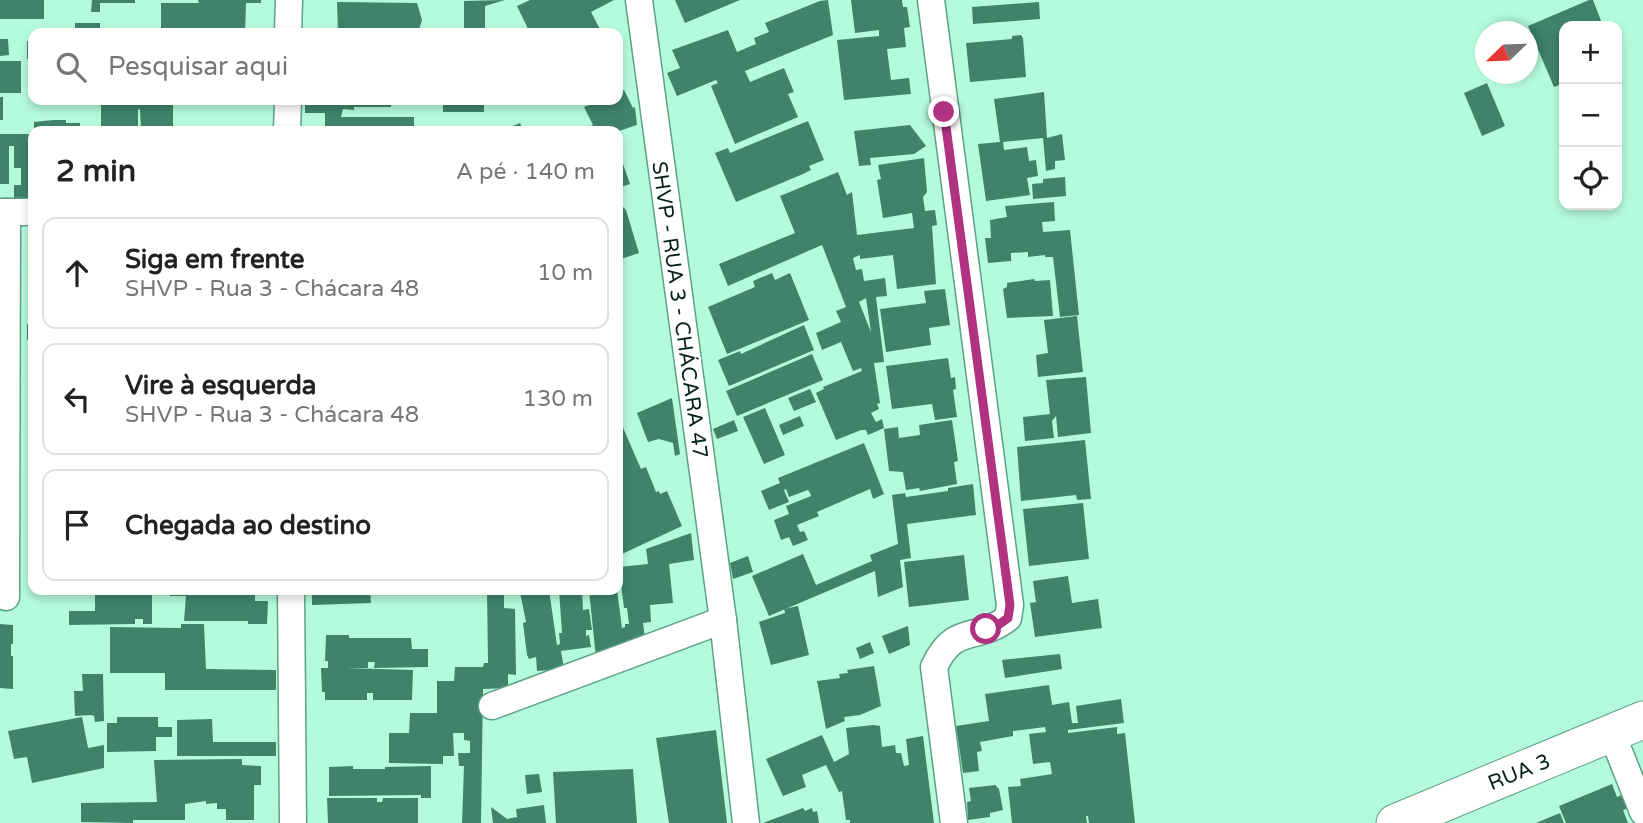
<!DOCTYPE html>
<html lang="pt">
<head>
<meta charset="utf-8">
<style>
	body { margin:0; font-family:"Varela Round",sans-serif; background:#f6f6f6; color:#222 }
	.controls { position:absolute; right:21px; top:21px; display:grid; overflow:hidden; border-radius:14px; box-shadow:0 4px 10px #0003 }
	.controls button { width:63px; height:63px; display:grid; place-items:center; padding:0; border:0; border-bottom:2px solid #e0e0e0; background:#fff; color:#222; font:35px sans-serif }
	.compass { position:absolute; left:1475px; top:21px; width:63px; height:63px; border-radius:50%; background:#fff; box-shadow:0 4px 10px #0003; rotate:247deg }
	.stop { position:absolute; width:21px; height:21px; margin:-16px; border:5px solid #b13281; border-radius:50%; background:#fff }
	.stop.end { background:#b13281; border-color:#fff; box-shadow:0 2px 7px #0008 }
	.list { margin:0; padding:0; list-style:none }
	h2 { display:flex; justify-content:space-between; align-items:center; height:91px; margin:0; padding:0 28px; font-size:30px }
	h2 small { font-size:23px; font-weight:400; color:#767676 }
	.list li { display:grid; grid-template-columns:46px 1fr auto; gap:21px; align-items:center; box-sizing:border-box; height:112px; margin:0 14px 14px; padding:0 14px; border:2px solid #e0e0e0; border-radius:14px }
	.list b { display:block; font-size:26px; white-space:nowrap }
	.list p { margin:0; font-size:23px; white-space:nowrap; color:#767676 }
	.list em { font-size:23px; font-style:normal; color:#767676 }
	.icon { flex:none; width:38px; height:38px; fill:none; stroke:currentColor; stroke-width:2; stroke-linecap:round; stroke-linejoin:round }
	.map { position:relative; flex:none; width:1643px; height:823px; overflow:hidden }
	.search { position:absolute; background:#fff; box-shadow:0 4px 10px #0003; left:28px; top:28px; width:595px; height:77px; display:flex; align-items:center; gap:18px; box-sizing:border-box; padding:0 24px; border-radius:14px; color:#767676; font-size:26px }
	.panel { position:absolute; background:#fff; box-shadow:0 4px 10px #0003; left:28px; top:126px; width:595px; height:469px; border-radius:14px }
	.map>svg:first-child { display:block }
	.building { fill:#3f846a; fill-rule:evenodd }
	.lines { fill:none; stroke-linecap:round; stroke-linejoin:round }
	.street-casing { stroke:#5da186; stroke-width:29 }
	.secondary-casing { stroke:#5da186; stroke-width:39 }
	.street { stroke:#fff; stroke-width:26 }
	.secondary { stroke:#fff; stroke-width:37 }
	.route { stroke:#b13281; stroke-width:9 }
	.labels { text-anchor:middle; stroke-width:5; stroke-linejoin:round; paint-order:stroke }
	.street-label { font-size:21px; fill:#052319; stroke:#fff }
</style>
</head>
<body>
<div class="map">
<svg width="1643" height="823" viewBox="0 0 1643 823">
	<rect width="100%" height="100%" fill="#b4fbdd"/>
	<!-- building -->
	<g class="building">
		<rect x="0" y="0" width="44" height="19"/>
		<polygon points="92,0 135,0 135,3 100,3 100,12 91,12"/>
		<polygon points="198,0 261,0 261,3 246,3 245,33 223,33 223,30 161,31 161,3 199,3"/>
		<polygon points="505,0 485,6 485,33 464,33 464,1"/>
		<polygon points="530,0 614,0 591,12 602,33 530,33 517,6"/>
		<polygon points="675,0 740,0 685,23"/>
		<polygon points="828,0 833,35 745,71 750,82 784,68 794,92 788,94 798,117 735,144 711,86 718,83 716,80 677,96 667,73 680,68 672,50 728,30 737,52 756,44 754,38 769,32 765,23 820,1"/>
		<polygon points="851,0 902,0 903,7 907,7 910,27 904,28 906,47 887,49 891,80 909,78 911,94 844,100 837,40 879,36 879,30 855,33"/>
		<polygon points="1589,0 1593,0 1603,26 1564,26 1564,83 1554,87 1528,26"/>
		<polygon points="337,2 417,3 422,20 418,33 338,33"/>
		<polygon points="1039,2 1040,19 973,24 972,7"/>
		<rect x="75" y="23" width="25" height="10"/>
		<polygon points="1021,35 1023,38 1026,77 970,82 966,43 1012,39 1012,36"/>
		<polygon points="0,39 8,39 9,55 0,56"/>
		<rect x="27" y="41" width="6" height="18"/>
		<rect x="0" y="61" width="21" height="32"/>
		<polygon points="1487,83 1505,126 1482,136 1464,93"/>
		<polygon points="624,90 633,108 635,107 637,125 619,131 580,131 593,125 584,107 602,100 618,100 618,93"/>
		<polygon points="1044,92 1047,138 1062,134 1065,160 1055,161 1055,169 1046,171 1043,138 1003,142 1004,150 1027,147 1029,161 1036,160 1038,176 1027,178 1030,195 986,201 978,144 1000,142 994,99"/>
		<rect x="0" y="97" width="3" height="23"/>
		<polygon points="123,100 173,100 173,131 141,131 140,109 138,110 138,131 101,131 101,103 123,103"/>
		<polygon points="305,100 391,100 391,107 354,107 354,110 343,109 341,117 414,117 414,131 325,131 325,113 305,113"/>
		<rect x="443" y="100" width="41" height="12"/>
		<polygon points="53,120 66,120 66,123 80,123 80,131 34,131 34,122"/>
		<polygon points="808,121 824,160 809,166 811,170 803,174 736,202 715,153 728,148 730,153"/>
		<polygon points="520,123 523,131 501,131"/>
		<polygon points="910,125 926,146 914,154 870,158 871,165 859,166 854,131"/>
		<polygon points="0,134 33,134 33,199 14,200 14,185 21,185 21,168 14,168 14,146 9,146 9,184 0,184"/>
		<path d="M924,158L927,192L923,197L925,211L935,210L937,225L932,226L936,284L897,289L893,255L860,259V255L853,258L856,270L862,269L864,281L885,278L887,296L876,297L884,362L874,363L880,403L877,404L879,409L871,413L876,422L882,419L884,428L868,435L866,430H861L836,440L816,393L824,389L823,387L862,371L861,368L853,371L841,342L822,350L816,333L841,322L836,311L846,307L822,245L728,286L719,264L795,233L780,196L838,172L847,195L852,192L857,235L914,228L912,213L883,218L877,180L881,179L878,165ZM866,298L871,332L859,302Z"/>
		<polygon points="623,164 630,184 618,188 618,167"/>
		<polygon points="1065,177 1066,196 1033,199 1032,184 1043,183 1043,179"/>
		<polygon points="618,202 626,210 639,253 618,260"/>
		<polygon points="1054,202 1055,221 1042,222 1043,232 1070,230 1079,315 1060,317 1053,257 1045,257 1045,255 1028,257 1028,252 1011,253 1011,261 988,263 985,238 991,238 990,220 1007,217 1005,206"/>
		<polygon points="772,273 775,280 790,273 809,320 727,354 708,307 755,287 753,281"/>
		<polygon points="1034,279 1035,281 1050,280 1053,316 1007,318 1003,289 1007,287 1007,283"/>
		<polygon points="945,289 950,325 929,328 931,345 886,352 880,309 926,303 924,291"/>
		<polygon points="1077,316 1083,372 1038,377 1036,355 1048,353 1044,320"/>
		<rect x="27" y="324" width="6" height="16"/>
		<polygon points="804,325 814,350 729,386 718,360 740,351 741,354"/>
		<polygon points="812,354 823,380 737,416 726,391"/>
		<polygon points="948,358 951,378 955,377 956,389 953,390 957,417 935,420 932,404 892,409 886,366"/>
		<polygon points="1086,377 1091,433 1058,437 1056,416 1052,421 1054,438 1025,441 1023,417 1050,414 1046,380"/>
		<polygon points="810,389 816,402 794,411 788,398"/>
		<polygon points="672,398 680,454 675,456 673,443 659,439 648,442 637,413"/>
		<polygon points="765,408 785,455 764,464 743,417"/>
		<polygon points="800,416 804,426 783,435 779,425"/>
		<polygon points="734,420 738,431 717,439 713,429"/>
		<polygon points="952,420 958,461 954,462 957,484 920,491 919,488 906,490 903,472 889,471 884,429 898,427 899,438 920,435 919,425"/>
		<polygon points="621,423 641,469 646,467 656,492 659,491 660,494 667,491 682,526 622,554 618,543 618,425"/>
		<polygon points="1085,440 1091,499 1077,500 1076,495 1021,501 1017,447"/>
		<polygon points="864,443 884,494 873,499 870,489 817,512 819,516 797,525 800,532 804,531 808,540 793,546 789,537 781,540 774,520 789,514 786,506 811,496 810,493 808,490 789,497 786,489 784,490 789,502 769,510 761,491 780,483 778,478"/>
		<rect x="30" y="458" width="3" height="32"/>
		<polygon points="973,484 976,515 907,524 911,558 900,560 903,587 878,597 875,571 769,616 752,576 803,554 816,585 872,561 870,555 898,544 892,495 905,493 906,497 948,491 948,488"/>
		<polygon points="1083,503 1089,559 1029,566 1023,509"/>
		<polygon points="691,533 694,560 669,564 673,603 650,605 651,622 643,623 645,638 627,640 628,645 596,658 589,590 617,590 622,628 625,627 625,624 629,624 627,608 624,608 619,567 648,564 646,549"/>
		<polygon points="964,555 969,600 909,607 904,562"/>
		<polygon points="748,556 753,572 733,579 730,563"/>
		<polygon points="1068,576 1072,603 1098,599 1102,628 1035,637 1030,603 1036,602 1033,581"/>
		<polygon points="95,590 147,590 147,594 152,594 152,624 143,624 143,619 135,619 135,624 69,625 69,611 95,611"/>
		<polygon points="170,590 255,590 255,601 268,601 267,624 248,624 248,621 184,621 186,596 170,596"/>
		<polygon points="312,590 370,590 371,603 312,605"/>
		<polygon points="487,590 504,590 504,608 515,609 516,675 508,674 508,688 483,689 481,823 462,823 464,766 459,766 458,753 470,753 470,741 464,740 464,733 453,733 454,756 443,756 443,764 389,763 389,733 409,733 410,713 437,713 437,681 454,681 455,667 483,667 484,663 488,663"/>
		<polygon points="534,590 549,590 557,645 560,644 559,633 562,633 559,590 582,590 583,610 589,609 592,630 586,630 586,636 589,635 591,647 561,651 564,669 537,671 536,657 529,659 527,655 523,623 526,622 520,592"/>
		<polygon points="798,606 809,655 771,665 759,622 785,613 784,609"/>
		<polygon points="0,624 13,625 13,644 11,644 11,656 13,656 13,689 0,688"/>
		<polygon points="181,624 204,624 206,669 276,670 276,690 165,690 165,673 110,673 110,627 181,628"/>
		<polygon points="908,626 910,645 889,654 882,636"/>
		<polygon points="326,635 349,635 349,638 411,638 412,649 428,649 428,667 374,668 375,662 368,662 368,668 346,668 413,670 412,700 373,700 373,693 367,693 367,700 325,700 325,692 322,692 321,668 328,668 328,661 325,661"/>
		<polygon points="870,642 874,653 860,659 856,648"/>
		<polygon points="1060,654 1062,669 1005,678 1002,660"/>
		<polygon points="874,666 881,706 860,715 844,717 845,721 826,729 817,681 840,678 839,674 848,673 847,670"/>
		<polygon points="82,674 103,674 104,721 95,722 94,716 91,715 75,716 74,691 83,691"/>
		<polygon points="1049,685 1052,705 1069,702 1072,723 1078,723 1076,706 1121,699 1124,723 1068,730 1068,733 1117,727 1117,734 1125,733 1135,823 1089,823 1088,816 1086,816 1087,823 1012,823 1008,787 1021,786 1020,779 1052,774 1050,762 1033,764 1029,734 1046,732 1045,727 1013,731 1013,736 980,742 982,751 977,752 979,771 963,773 956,726 989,721 985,694"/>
		<polygon points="82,717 88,748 104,745 104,768 32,783 27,757 14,759 8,731"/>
		<polygon points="117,717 158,717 158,727 172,727 172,737 156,737 156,751 107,752 107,723 117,723"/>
		<polygon points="212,719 213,742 276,742 276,756 177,756 177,720"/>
		<polygon points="873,725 880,726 882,747 895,745 896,753 901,753 904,766 909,765 906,739 923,736 934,823 850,823 850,820 846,820 842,791 839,792 826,765 802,775 806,787 783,796 766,759 822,735 834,762 849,754 846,728"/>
		<polygon points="716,730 727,823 669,823 656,738"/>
		<polygon points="242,759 242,765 261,766 261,785 254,785 254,820 226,820 226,809 217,809 217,803 206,804 206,801 185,804 185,820 133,820 133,823 81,822 81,803 157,802 154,760"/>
		<polygon points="353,766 353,769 385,769 385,767 431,766 431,798 421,798 421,795 329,796 329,767"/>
		<polygon points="633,769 637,823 556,823 553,772"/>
		<polygon points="539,774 542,792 527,794 525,775"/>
		<polygon points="1612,784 1617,797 1633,790 1634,806 1623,810 1628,823 1566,823 1559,806"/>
		<polygon points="995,785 999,789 1003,810 990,813 990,817 968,820 967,802 971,801 969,788"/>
		<polygon points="327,798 377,798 377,802 382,802 383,798 418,798 418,823 328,823"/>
		<polygon points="544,805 546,823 493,823 491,807 507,819 517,817 516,809"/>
		<polygon points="803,808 805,811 812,808 813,812 817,811 819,823 763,823"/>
		<polygon points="1560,813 1564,823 1536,823"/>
	</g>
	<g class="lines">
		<!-- street casing -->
		<g class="street-casing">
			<g id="street">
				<polyline points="639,0 723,620 746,823"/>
				<path d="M931,0L1010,605L1008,618C976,643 955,622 934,667L954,823"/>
				<polyline points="288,33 289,0"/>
				<polyline points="287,131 288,100"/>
				<polyline points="0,212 33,212"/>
				<polyline points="291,590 293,823"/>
				<polyline points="6,597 7,212"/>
				<polyline points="492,706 723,620"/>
				<polyline points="1612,734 1643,812"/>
			</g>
		</g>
		<!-- secondary casing -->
		<g class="secondary-casing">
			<polyline id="secondary" points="1395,823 1643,720"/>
		</g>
		<!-- street -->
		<use href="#street" class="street"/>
		<!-- secondary -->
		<use href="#secondary" class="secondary"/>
	</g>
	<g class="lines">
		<!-- route -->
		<polyline class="route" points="944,112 1010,605 1008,618 998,625 986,629"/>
	</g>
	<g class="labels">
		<!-- street labels -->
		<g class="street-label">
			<text transform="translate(680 310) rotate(82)" y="7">SHVP - RUA 3 - CHÁCARA 47</text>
			<text transform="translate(1519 772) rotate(-22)" y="7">RUA 3</text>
		</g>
	</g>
</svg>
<div class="controls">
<button>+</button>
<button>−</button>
<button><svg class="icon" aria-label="locate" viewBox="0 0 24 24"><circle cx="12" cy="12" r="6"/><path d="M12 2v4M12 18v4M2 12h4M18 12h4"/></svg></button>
</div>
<svg class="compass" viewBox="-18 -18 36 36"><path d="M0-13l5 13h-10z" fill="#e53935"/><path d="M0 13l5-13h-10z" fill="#767676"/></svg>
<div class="stop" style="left:986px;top:629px"></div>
<div class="stop end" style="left:944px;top:112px"></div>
<div class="search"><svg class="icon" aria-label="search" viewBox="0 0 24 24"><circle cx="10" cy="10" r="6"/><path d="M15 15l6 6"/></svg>Pesquisar aqui</div>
<section class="panel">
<h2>2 min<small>A pé · 140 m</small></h2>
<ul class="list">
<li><svg class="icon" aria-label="ahead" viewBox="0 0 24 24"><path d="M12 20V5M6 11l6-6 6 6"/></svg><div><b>Siga em frente</b><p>SHVP - Rua 3 - Chácara 48</p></div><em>10 m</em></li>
<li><svg class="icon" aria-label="left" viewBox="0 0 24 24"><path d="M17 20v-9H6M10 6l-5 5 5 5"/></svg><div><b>Vire à esquerda</b><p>SHVP - Rua 3 - Chácara 48</p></div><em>130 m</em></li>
<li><svg class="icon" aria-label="arrive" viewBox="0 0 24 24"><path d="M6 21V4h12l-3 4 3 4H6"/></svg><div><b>Chegada ao destino</b></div></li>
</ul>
</section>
</div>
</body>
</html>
